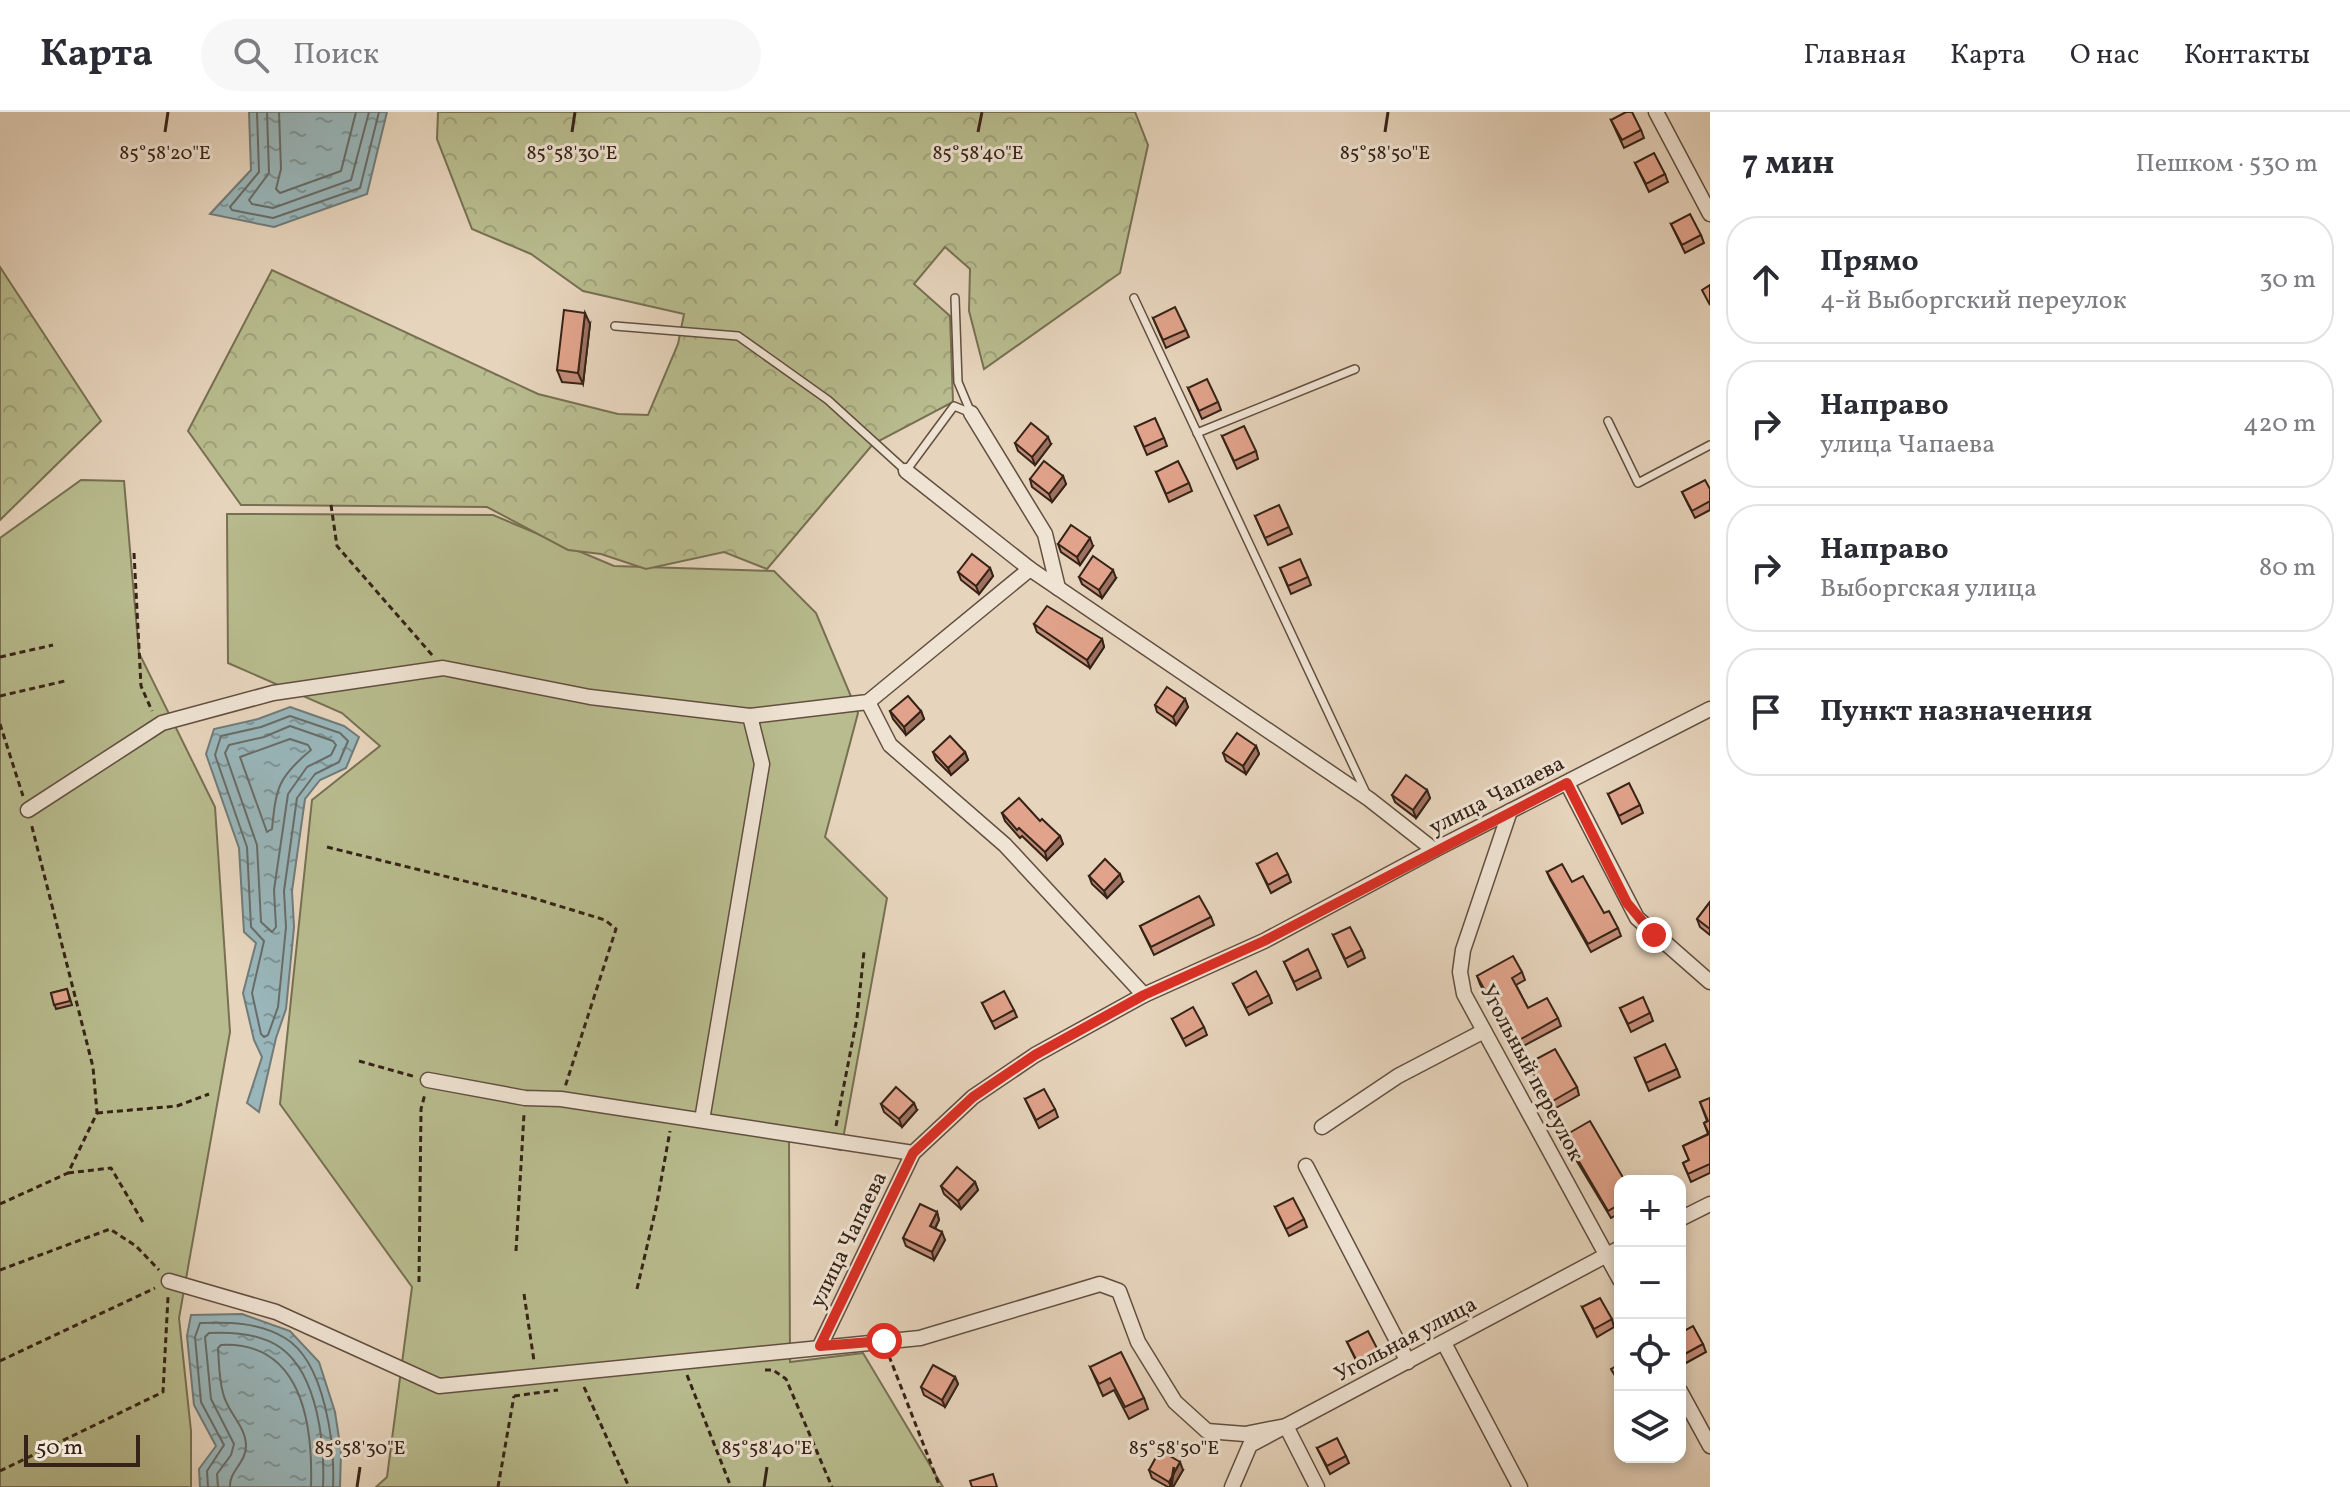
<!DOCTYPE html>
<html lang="ru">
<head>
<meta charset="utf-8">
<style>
	body { margin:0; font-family:Vollkorn,serif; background:#f7f7f7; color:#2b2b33 }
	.controls { position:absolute; right:24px; bottom:24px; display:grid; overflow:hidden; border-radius:16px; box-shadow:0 4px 12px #0003 }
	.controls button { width:72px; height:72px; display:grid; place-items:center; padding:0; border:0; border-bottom:2px solid #e1e1e2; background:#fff; color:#2b2b33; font:40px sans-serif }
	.scale { position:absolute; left:24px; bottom:20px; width:116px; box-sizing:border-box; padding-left:8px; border:4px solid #362317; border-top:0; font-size:22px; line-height:28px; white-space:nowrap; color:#362317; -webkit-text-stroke:6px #efe3d3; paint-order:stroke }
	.stop { position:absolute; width:24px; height:24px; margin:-18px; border:6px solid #d93025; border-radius:50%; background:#fff }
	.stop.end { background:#d93025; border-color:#fff; box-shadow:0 2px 8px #0008 }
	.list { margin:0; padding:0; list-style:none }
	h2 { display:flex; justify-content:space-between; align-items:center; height:104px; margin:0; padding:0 32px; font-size:34px }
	h2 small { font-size:26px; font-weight:400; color:#7c7c81 }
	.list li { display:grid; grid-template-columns:52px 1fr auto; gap:24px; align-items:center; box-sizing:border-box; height:128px; margin:0 16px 16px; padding:0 16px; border:2px solid #e1e1e2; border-radius:32px }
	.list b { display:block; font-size:30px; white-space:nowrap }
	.list p { margin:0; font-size:26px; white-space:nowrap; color:#7c7c81 }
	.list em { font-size:26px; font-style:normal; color:#7c7c81 }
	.icon { flex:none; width:44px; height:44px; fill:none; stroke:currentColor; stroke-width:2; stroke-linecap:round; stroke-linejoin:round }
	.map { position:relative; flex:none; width:1710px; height:1375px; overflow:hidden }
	header { display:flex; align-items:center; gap:48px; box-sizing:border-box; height:112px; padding:0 40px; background:#fff; border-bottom:2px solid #e1e1e2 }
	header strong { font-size:38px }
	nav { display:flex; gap:44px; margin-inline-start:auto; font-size:28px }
	.search { width:560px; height:72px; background:#f7f7f7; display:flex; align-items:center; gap:20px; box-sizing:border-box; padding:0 28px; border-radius:44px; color:#7c7c81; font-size:30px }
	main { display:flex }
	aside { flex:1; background:#fff }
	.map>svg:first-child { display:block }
	.green { fill:#b8bc8e; stroke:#777052; stroke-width:2 }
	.forest { fill:url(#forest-crowns); stroke:#777052; stroke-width:2 }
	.water { fill:url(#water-ripples); stroke:#717b79; stroke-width:2 }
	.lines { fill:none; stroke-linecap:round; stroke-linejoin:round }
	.shore { stroke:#686c68; stroke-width:2 }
	.service-casing { stroke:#624f40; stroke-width:10 }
	.minor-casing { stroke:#624f40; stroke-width:17 }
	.path { stroke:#362317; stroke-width:3; stroke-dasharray:6 4; stroke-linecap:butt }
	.service { stroke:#efe3d3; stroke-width:7 }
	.minor { stroke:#efe3d3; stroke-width:14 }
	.wall { fill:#c28c78; stroke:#362317; stroke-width:2 }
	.shaded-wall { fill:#9e7261; stroke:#362317; stroke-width:2 }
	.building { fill:#e1a38b; stroke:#362317; stroke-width:2 }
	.route { stroke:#d93025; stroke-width:10 }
	.ticks { fill:none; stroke:#362317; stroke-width:3 }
	.labels { text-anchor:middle; stroke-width:6; stroke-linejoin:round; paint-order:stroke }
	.street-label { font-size:22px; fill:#362317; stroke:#efe3d3 }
	.ticks-label { font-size:20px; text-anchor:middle; fill:#362317; stroke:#efe3d3; stroke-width:6; stroke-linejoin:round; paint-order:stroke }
</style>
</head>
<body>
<header>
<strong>Карта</strong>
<div class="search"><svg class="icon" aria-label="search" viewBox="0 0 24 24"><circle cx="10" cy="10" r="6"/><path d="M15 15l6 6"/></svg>Поиск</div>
<nav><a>Главная</a><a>Карта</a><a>О нас</a><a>Контакты</a></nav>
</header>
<main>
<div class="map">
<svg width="1710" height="1375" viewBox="0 0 1710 1375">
	<defs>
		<pattern id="forest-crowns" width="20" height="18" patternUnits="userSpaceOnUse" patternTransform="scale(2)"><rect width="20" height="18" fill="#b8bc8e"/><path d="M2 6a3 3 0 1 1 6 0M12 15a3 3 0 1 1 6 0" fill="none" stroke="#9fa17a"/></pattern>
		<pattern id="water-ripples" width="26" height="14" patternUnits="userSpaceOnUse" patternTransform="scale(2)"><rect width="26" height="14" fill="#99b6ba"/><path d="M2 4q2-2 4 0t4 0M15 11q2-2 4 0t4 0" fill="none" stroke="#7e9496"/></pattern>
	</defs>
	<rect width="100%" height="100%" fill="#e6d4bc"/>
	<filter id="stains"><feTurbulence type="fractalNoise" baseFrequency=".0025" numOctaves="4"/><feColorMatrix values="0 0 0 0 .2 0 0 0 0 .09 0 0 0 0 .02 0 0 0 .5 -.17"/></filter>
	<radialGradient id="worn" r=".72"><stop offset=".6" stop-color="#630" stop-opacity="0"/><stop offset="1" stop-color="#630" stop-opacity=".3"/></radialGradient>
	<!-- green -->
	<g class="green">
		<polygon points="81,368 124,369 139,541 215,695 230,920 179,1206 191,1319 191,1375 0,1375 0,426"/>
		<polygon points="227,402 493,403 614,454 774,459 816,501 858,601 825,725 887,786 841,1038 789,1027 790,1250 863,1241 943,1375 376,1375 387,1365 412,1175 280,992 312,688 380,634 342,601 228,551"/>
	</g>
	<!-- forest -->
	<g class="forest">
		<polygon points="438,0 1135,0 1148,33 1120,161 984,257 969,199 970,157 945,135 914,172 950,204 953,290 873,332 767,457 724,440 646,457 601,442 568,438 487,395 241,393 188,319 272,158 538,282 618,302 648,303 678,232 684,202 583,179 531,142 472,117 437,27"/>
		<polygon points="0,155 101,309 0,408"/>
	</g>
	<!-- water -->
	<g class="water">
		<polygon points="249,0 387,0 367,82 274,115 210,102 251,58"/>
		<polygon points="290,595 344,614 359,625 346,656 320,668 305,687 292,779 294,815 286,897 276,926 259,1000 247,991 262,945 254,928 243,881 256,831 244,820 239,736 206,642 214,617 258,607"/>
		<polygon points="242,1202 290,1219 319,1250 335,1300 341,1339 340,1375 200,1375 199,1357 216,1334 194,1293 187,1224 191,1203"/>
	</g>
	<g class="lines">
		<!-- shore -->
		<g class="shore">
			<polyline points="257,0 259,60 230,95 232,98 273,106 360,76 379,0"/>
			<polyline points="267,0 269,61 249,88 252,92 273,96 351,68 369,0"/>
			<polyline points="279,0 281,57 276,77 280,81 341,59 356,0"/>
			<polygon points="290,604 340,621 348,629 339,650 315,662 297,686 284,779 286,815 278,895 268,923 264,925 261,922 252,881 264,829 251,815 247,735 215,643 221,624 261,615"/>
			<polygon points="290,614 333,629 336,633 331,643 307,655 288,682 274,778 276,815 272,820 261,810 257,733 225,641 229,633 264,625"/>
			<path d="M290,627L308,633L311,638C278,665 276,676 272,717L267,720L240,645Z"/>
			<path d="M208,1375L207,1359L224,1333L201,1290L195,1225L200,1211C228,1210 259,1210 285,1226C325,1250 335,1332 333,1375"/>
			<path d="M218,1375L217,1362L231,1343L234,1332L211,1287L205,1225L209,1221C231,1220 262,1222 281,1236C318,1263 325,1333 323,1375"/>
			<path d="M230,1375C229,1359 246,1351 246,1334C246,1314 227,1300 223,1281C219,1267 219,1251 218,1236L221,1233C302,1229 313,1312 311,1375"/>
		</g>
		<!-- service casing -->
		<g class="service-casing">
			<g id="service">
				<polyline points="955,186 958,270 971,301"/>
				<polyline points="1134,186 1366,681"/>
				<polyline points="615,214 738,224 828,288 906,359 954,294 971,301"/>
				<polyline points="1608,309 1638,371 1710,333"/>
				<polyline points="1197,321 1355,257"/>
			</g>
		</g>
		<!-- minor casing -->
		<g class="minor-casing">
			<g id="minor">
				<polyline points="1656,0 1710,102"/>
				<polyline points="971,301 1045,422 1058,476"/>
				<polyline points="906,359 1030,457 1369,687 1434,738"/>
				<polyline points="868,590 890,633 1005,733 1144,883"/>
				<polyline points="1567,671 1637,806 1710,870"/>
				<polyline points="28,698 162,611 273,581 443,556 590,585 750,604 868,590 1030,457"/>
				<polyline points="1510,699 1463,838 1460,860 1464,882 1620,1168"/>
				<polyline points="428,968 525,986 561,987 913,1041"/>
				<polyline points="702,1008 762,652 750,604"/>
				<polyline points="1322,1015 1398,964 1484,919"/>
				<polyline points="1306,1054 1408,1250"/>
				<polyline points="1680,1107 1710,1092"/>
				<polyline points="169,1169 276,1200 439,1274 920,1226 1100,1172 1119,1179 1138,1230 1175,1290 1207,1319 1245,1322 1286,1314 1317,1375"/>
				<polyline points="1444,1231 1520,1375"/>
				<polyline points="820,1234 913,1041 973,985 1035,943 1144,883 1264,829 1434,738 1710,597"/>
				<polyline points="1680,1279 1710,1334"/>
				<polyline points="1232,1375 1250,1333 1620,1136"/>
			</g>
		</g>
		<!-- path -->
		<g class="path">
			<polyline points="331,393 337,434 433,544"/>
			<polyline points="134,441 141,574 152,599"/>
			<polyline points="0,545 53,533"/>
			<polyline points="0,584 65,569"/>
			<polyline points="0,612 23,684"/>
			<polyline points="327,735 533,786 605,808 616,817 565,975"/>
			<polyline points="359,949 416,965"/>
			<polyline points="97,1001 177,994 209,982"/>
			<polyline points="836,1014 857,906 864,840"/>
			<polyline points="68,1061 111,1056 144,1112"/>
			<polyline points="0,1092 68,1061 97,1001 93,955 31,711"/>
			<polyline points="516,1139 524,1002"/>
			<polyline points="0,1158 110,1117 136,1134 159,1158"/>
			<polyline points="419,1170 421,997 425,982"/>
			<polyline points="637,1177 656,1096 670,1019"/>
			<polyline points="524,1182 534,1249"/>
			<polyline points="889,1244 940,1375"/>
			<polyline points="0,1249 155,1176"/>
			<polyline points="765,1258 773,1258 786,1267 832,1375"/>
			<polyline points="687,1263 731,1375"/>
			<polyline points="584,1275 629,1375"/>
			<polyline points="514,1284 558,1278"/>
			<polyline points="0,1359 163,1280 168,1185"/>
			<polyline points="498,1375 514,1284"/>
		</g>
		<!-- service -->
		<use href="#service" class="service"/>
		<!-- minor -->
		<use href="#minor" class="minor"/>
	</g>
	<!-- wall -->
	<g class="wall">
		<polygon points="1611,8 1641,18 1644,26 1624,36"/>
		<polygon points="1635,51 1665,62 1668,70 1649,80"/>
		<polygon points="1671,112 1701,123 1704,131 1685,141"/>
		<polygon points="1153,206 1186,218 1189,225 1166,236"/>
		<polygon points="590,212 583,272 562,270 557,258"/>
		<polygon points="1188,276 1218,290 1221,298 1202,307"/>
		<polygon points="1135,315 1164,326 1167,334 1147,343"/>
		<polygon points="1222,324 1256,339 1258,347 1237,357"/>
		<polygon points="1015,331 1051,332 1035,353 1018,339"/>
		<polygon points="1156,360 1189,371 1192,379 1169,390"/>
		<polygon points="1063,364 1066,372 1052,390 1032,375 1030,367"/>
		<polygon points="1710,377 1710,398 1695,406 1682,380"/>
		<polygon points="1255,404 1289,415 1292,422 1268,433"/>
		<polygon points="1058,432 1093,434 1080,453 1061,440"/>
		<polygon points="990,456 993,464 979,482 961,468 958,460"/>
		<polygon points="1280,456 1308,465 1311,473 1291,482"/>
		<polygon points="1079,465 1116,466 1102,486 1082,472"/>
		<polygon points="1034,512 1102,527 1104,535 1090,556 1037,520"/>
		<polygon points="1185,587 1188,595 1176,613 1157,600 1155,593"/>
		<polygon points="890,599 921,599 924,607 906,623 893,607"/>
		<polygon points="1256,634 1259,642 1246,662 1226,649 1223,641"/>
		<polygon points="933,640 965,640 968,648 951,663 936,648"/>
		<polygon points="1427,678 1430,686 1416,706 1395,690 1392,683"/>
		<polygon points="1608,682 1640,693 1643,701 1622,712"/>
		<polygon points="1002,701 1040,709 1060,724 1063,732 1047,748 1022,724 1020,726 1005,709"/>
		<polygon points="1257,752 1288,762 1291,770 1271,781"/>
		<polygon points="1547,760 1572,770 1618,816 1621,824 1591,840 1550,767"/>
		<polygon points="1089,764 1123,770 1107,786 1092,772"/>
		<polygon points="1710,790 1710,823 1700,815 1697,807"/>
		<polygon points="1211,805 1214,813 1154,843 1140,814"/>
		<polygon points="1333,823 1362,838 1365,846 1348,855"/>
		<polygon points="1284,850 1318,858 1321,866 1297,878"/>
		<polygon points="1522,860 1525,868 1516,873 1528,896 1558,906 1561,914 1516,938 1480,872 1477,864"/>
		<polygon points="1233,872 1269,883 1272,891 1249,903"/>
		<polygon points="67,877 72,893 56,897 51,881"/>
		<polygon points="982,891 1014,898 1017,905 995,917"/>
		<polygon points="1620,896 1650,901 1653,909 1631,920"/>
		<polygon points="1172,907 1204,915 1207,923 1186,934"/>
		<polygon points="1635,946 1677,957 1680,965 1649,979"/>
		<polygon points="1529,951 1577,975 1579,983 1554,997 1532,959"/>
		<polygon points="1710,986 1710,1061 1691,1070 1683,1051 1689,1048 1683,1034 1708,1022 1704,1011 1707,1009 1700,990"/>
		<polygon points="1025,987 1055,997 1058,1005 1039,1016"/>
		<polygon points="881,992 917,998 902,1015 884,1000"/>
		<polygon points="1564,1024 1620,1069 1620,1101 1611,1106 1566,1031"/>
		<polygon points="975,1070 978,1078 961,1097 944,1082 941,1074"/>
		<polygon points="1275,1095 1304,1107 1307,1115 1289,1124"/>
		<polygon points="937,1100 939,1108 935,1117 945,1128 934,1148 906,1134 903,1126"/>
		<polygon points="1582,1195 1612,1207 1614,1215 1597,1225"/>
		<polygon points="1680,1221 1703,1232 1706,1240 1686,1251 1680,1239"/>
		<polygon points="1347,1230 1379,1240 1382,1248 1361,1259"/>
		<polygon points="1090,1255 1144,1286 1148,1297 1129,1307 1114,1278 1103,1284"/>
		<polygon points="955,1265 958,1272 945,1295 924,1283 921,1275"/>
		<polygon points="1317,1336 1346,1344 1349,1351 1330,1362"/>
		<polygon points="1149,1358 1183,1358 1173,1375 1168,1375 1152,1366"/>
	</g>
	<!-- shaded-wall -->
	<g class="shaded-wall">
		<polygon points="585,201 590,212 583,272 578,261"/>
		<polygon points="1048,325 1051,332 1035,353 1032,345"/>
		<polygon points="1063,364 1066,372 1052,390 1049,382"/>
		<polygon points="1090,426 1093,434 1080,453 1077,445"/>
		<polygon points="990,456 993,464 979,482 976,474"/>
		<polygon points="1113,458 1116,466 1102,486 1099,478"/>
		<polygon points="1102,527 1104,535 1090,556 1087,548"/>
		<polygon points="1185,587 1188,595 1176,613 1173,605"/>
		<polygon points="921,599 924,607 906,623 904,615"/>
		<polygon points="1256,634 1259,642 1246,662 1243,654"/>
		<polygon points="965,640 968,648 951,663 948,656"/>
		<polygon points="1427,678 1430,686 1416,706 1413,698"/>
		<polygon points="1060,724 1063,732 1047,748 1045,740"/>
		<polygon points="1120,762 1123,770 1107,786 1104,779"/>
		<polygon points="914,991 917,998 902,1015 899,1007"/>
		<polygon points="975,1070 978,1078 961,1097 958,1089"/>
		<polygon points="937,1100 939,1108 932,1122 930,1114"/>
		<polygon points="942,1120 945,1128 934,1148 932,1140"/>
		<polygon points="955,1265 958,1272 945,1295 942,1288"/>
		<polygon points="1180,1350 1183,1358 1173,1375 1171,1375 1169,1370"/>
	</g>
	<!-- building -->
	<g class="building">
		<polygon points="1626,0 1632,0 1641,18 1622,28 1611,8"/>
		<polygon points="1654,41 1665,62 1646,72 1635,51"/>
		<polygon points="1690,102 1701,123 1682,133 1671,112"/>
		<polygon points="1710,173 1710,193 1702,178"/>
		<polygon points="1175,195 1186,218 1163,228 1153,206"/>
		<polygon points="564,198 585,201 578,261 557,258"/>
		<polygon points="1207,267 1218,290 1199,299 1188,276"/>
		<polygon points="1155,306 1164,326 1144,335 1135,315"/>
		<polygon points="1031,311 1048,325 1032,345 1015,331"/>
		<polygon points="1244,314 1256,339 1234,349 1222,324"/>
		<polygon points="1044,349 1063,364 1049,382 1030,367"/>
		<polygon points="1178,349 1189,371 1166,382 1156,360"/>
		<polygon points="1705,368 1710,377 1710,389 1692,399 1682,380"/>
		<polygon points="1279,393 1289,415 1265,426 1255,404"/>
		<polygon points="1071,413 1090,426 1077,445 1058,432"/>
		<polygon points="972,442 990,456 976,474 958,460"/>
		<polygon points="1093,444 1113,458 1099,478 1079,465"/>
		<polygon points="1300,447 1308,465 1288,474 1280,456"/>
		<polygon points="1047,494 1102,527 1087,548 1034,512"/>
		<polygon points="1167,575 1185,587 1173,605 1155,593"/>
		<polygon points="908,584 921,599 904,615 890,599"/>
		<polygon points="1237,621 1256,634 1243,654 1223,641"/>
		<polygon points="950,624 965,640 948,656 933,640"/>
		<polygon points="1406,663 1427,678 1413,698 1392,683"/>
		<polygon points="1629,671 1640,693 1619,704 1608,682"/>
		<polygon points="1019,686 1040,709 1042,707 1060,724 1045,740 1019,716 1017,718 1002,701"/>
		<polygon points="1277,741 1288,762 1268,773 1257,752"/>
		<polygon points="1105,747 1120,762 1104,779 1089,764"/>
		<polygon points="1562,752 1572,770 1583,764 1604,801 1609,799 1618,816 1588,832 1547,760"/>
		<polygon points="1199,784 1211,805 1151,835 1140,814"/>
		<polygon points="1710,790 1710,817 1697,807"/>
		<polygon points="1350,815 1362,838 1345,847 1333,823"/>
		<polygon points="1308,837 1318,858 1294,870 1284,850"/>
		<polygon points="1513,844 1522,860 1512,866 1528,896 1547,886 1558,906 1514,931 1477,864"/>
		<polygon points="1256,859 1269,883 1246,896 1233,872"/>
		<polygon points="67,877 70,889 54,893 51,881"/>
		<polygon points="1004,879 1014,898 992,910 982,891"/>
		<polygon points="1643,885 1650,901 1628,912 1620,896"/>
		<polygon points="1193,895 1204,915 1183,927 1172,907"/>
		<polygon points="1665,932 1677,957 1646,971 1635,946"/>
		<polygon points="1555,937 1577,975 1551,990 1529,951"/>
		<polygon points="896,975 914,991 899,1007 881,992"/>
		<polygon points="1044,977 1055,997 1036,1008 1025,987"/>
		<polygon points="1710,986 1710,1052 1688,1062 1683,1051 1689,1048 1683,1034 1709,1022 1704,1011 1708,1009 1700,990"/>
		<polygon points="1590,1009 1625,1069 1620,1069 1620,1092 1608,1099 1564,1024"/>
		<polygon points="957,1055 975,1070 958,1089 941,1074"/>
		<polygon points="1293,1086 1304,1107 1286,1117 1275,1095"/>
		<polygon points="920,1092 937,1100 930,1114 942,1120 932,1140 903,1126"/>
		<polygon points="1600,1186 1612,1207 1594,1217 1582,1195"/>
		<polygon points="1693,1214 1703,1232 1683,1243 1680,1237 1680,1221"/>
		<polygon points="1368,1219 1379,1240 1358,1251 1347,1230"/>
		<polygon points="1121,1240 1144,1286 1125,1295 1110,1266 1099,1272 1090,1255"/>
		<polygon points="1620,1252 1620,1272 1611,1257"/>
		<polygon points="933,1253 955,1265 942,1288 921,1275"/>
		<polygon points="1337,1326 1346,1344 1327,1354 1317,1336"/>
		<polygon points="1160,1338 1180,1350 1169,1370 1149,1358"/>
		<polygon points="993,1362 997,1375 972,1375 970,1369"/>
	</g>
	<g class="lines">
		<!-- route -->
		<polyline class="route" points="884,1229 820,1234 913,1041 973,985 1035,943 1144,883 1264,829 1567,671 1627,791 1654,823"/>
	</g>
	<!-- ticks -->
	<path class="ticks" d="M165,20L168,0M572,20L575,0M978,20L982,0M1385,20L1388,0M357,1375L360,1355M764,1375L767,1355M1171,1375L1174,1355"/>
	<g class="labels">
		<!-- street labels -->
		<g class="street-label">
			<text transform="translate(1496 682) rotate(-27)" y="8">улица Чапаева</text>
			<text transform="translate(1533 960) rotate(62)" y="8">Угольный переулок</text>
			<text transform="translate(847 1127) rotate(-64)" y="8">улица Чапаева</text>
			<text transform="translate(1405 1226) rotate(-28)" y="8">Угольная улица</text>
		</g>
	</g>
	<g class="ticks-label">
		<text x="165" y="47">85°58'20"E</text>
		<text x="572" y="47">85°58'30"E</text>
		<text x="978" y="47">85°58'40"E</text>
		<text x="1385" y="47">85°58'50"E</text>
		<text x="360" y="1342">85°58'30"E</text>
		<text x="767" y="1342">85°58'40"E</text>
		<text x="1174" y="1342">85°58'50"E</text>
	</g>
	<rect width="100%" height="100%" filter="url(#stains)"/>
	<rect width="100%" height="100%" fill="url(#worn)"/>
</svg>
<div class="controls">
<button>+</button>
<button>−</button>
<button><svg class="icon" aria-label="locate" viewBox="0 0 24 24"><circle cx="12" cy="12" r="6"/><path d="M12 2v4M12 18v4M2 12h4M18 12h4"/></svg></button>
<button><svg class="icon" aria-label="layers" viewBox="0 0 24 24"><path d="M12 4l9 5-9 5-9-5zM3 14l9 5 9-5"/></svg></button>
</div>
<div class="scale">50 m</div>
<div class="stop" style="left:884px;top:1229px"></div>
<div class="stop end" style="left:1654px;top:823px"></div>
</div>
<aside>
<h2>7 мин<small>Пешком · 530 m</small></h2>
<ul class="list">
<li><svg class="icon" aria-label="ahead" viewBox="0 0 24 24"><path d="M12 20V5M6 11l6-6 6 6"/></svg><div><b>Прямо</b><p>4-й Выборгский переулок</p></div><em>30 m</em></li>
<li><svg class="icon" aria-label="right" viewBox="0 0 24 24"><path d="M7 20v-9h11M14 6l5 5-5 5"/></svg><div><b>Направо</b><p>улица Чапаева</p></div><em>420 m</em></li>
<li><svg class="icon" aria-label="right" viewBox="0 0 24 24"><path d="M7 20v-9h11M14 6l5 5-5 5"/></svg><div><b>Направо</b><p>Выборгская улица</p></div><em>80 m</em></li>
<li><svg class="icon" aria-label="arrive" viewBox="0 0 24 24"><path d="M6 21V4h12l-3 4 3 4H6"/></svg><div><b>Пункт назначения</b></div></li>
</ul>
</aside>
</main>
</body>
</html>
